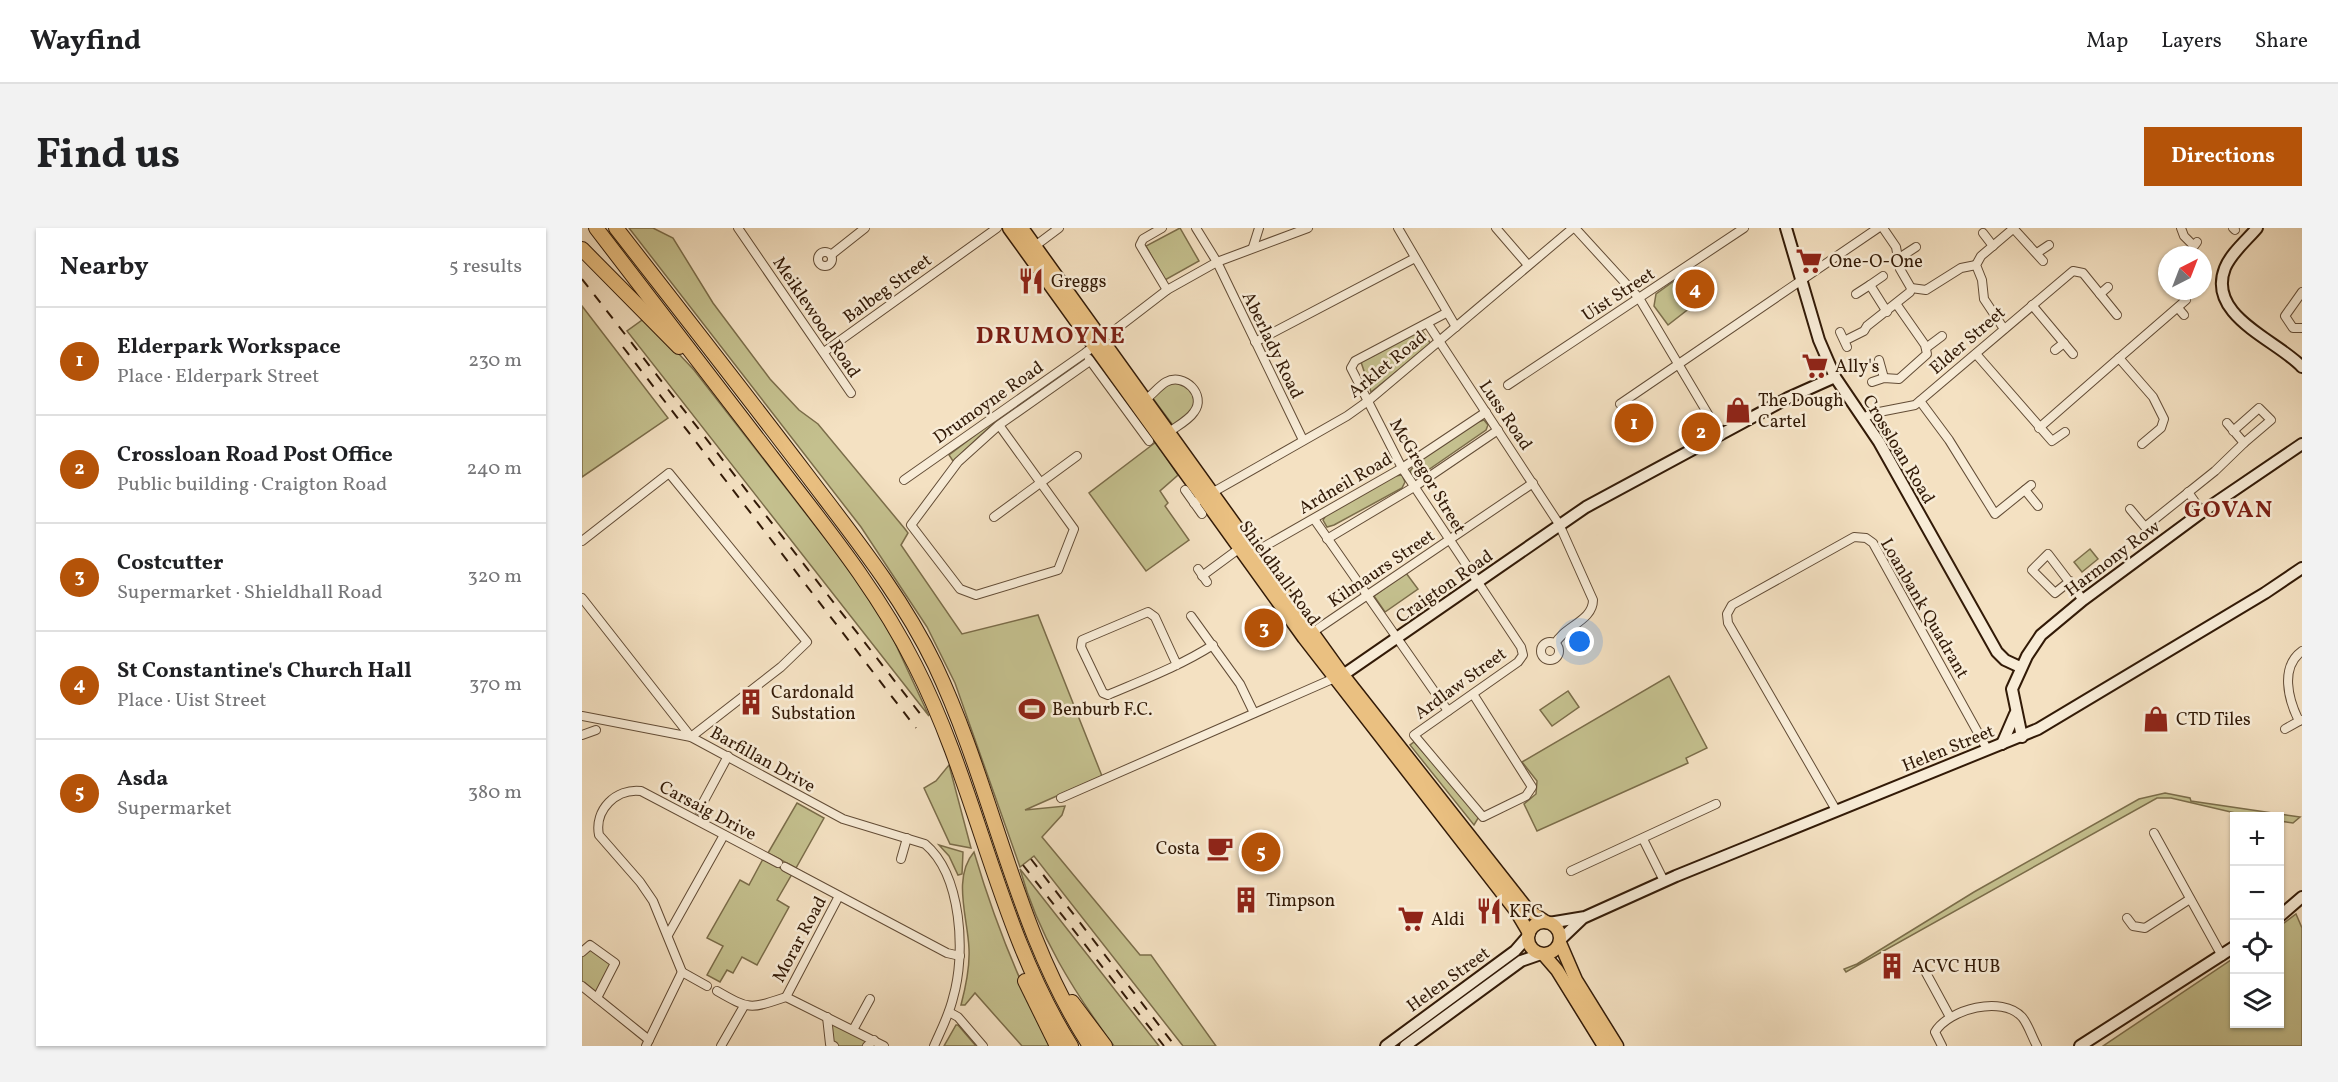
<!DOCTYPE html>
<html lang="en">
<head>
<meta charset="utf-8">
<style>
	body { margin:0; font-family:Vollkorn,serif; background:#f2f2f2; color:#202124 }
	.controls { position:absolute; right:18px; bottom:18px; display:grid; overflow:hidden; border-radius:0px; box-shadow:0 2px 4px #0004 }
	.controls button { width:54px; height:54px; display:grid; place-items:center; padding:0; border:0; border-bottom:2px solid #e0e0e0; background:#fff; color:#202124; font:30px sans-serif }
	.compass { position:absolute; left:1576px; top:18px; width:54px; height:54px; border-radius:50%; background:#fff; box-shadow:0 2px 4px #0004; rotate:42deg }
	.you { position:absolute; left:998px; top:414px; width:21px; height:21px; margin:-15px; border:4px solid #fff; border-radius:50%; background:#1a73e8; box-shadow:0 0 0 9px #1a73e833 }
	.badge { display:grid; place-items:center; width:39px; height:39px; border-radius:50%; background:#b45309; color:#fff; font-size:20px; font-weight:700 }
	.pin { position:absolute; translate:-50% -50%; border:3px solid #fff; box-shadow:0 2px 6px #0006 }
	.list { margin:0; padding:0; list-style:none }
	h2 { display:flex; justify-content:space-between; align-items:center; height:78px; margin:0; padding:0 24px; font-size:26px }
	h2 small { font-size:20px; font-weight:400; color:#757577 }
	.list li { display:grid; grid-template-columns:39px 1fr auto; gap:18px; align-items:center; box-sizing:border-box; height:108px; padding:0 24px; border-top:2px solid #e0e0e0 }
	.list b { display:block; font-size:22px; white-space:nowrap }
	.list p { margin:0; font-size:20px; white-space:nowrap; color:#757577 }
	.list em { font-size:20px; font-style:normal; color:#757577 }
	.icon { flex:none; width:33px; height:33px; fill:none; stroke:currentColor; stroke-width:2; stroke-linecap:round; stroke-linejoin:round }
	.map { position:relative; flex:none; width:1720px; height:818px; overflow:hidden; border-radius:0px }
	header { display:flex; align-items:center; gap:36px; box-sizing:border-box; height:84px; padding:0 30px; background:#fff; border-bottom:2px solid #e0e0e0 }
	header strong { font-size:28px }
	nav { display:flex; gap:33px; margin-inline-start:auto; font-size:21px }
	.intro { display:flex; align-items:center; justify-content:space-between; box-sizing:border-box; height:144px; padding:0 36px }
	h1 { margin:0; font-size:42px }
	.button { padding:15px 27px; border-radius:0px; background:#b45309; color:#fff; font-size:21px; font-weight:700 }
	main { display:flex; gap:36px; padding:0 36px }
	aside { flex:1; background:#fff; border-radius:0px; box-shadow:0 2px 4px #0004 }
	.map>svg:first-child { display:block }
	.green { fill:#c4c08e; stroke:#7b6d4a; stroke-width:1.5 }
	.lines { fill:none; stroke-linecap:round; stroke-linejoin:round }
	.street-casing { stroke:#624c36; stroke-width:10 }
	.secondary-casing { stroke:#321a07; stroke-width:14 }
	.primary-casing { stroke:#321a07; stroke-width:15 }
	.highway-casing { stroke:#321a07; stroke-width:16 }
	.street { stroke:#f8ecd7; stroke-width:8 }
	.secondary { stroke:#f8ecd7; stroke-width:10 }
	.primary { stroke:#eac081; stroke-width:12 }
	.highway { stroke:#eac081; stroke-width:14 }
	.rail { stroke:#321a07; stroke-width:2; stroke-dasharray:10 10; stroke-linecap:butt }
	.labels { text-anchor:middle; stroke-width:5; stroke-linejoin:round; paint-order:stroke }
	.poi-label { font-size:18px; fill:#321a07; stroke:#f8ecd7; text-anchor:start }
	.street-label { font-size:18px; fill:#321a07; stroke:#f8ecd7 }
	.district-label { font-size:24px; font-weight:bold; letter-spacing:1.5px; fill:#7a1f14; stroke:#f8ecd7 }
</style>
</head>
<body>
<header>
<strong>Wayfind</strong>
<nav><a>Map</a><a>Layers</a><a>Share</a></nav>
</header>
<div class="intro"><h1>Find us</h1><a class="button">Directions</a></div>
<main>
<aside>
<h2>Nearby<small>5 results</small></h2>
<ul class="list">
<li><span class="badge">1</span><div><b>Elderpark Workspace</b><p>Place · Elderpark Street</p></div><em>230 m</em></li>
<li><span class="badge">2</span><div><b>Crossloan Road Post Office</b><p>Public building · Craigton Road</p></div><em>240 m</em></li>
<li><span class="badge">3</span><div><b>Costcutter</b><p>Supermarket · Shieldhall Road</p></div><em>320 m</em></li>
<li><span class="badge">4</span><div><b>St Constantine's Church Hall</b><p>Place · Uist Street</p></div><em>370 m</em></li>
<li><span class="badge">5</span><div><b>Asda</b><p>Supermarket</p></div><em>380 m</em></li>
</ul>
</aside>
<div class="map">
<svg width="1720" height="818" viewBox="0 0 1720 818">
	<rect width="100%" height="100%" fill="#f4e1c2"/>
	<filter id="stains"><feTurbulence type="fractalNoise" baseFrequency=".00333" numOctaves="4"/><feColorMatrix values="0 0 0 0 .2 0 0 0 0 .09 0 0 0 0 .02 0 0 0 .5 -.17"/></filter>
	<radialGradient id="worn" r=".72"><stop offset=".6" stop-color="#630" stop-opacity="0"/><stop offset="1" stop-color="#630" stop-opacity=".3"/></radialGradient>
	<!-- green -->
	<g class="green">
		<polygon points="47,0 71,0 91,10 131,75 188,151 217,182 236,196 323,301 326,305 319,317 380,406 456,387 520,548 443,582 483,578 480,587 460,609 558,727 569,727 634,818 601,818 452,628 438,639 373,455 345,399 279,299"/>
		<polygon points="598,0 617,33 583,52 564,18"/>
		<polygon points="1092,53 1109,79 1086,97 1072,78 1074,66"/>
		<polygon points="0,78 86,190 0,249"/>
		<polygon points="63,90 112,142 267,341 307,402 347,488 45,103"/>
		<polygon points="839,101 849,116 789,164 779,134"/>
		<polygon points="597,151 614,163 612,184 593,200 569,168 585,154"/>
		<polygon points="902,192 906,197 904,202 836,249 829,247 828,243 836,234 895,194"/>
		<polygon points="412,193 413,194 371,233 367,227"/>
		<polygon points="574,214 596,247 578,263 586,275 583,278 607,312 564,343 507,265"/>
		<polygon points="820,247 823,254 820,260 752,297 745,299 741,292 744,287 813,248"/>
		<polygon points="1508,321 1516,331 1500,344 1492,334"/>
		<polygon points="824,345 836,361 803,384 792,368"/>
		<polygon points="1087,448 1125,520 1104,530 1106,535 955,603 942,576 954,566 955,553 940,534"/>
		<polygon points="986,463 997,479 970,498 958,482"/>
		<polygon points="832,514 898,587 892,597 828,517"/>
		<polygon points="367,537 389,620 368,616 342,560 354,553"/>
		<polygon points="1583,565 1608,570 1609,573 1718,589 1711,595 1698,593 1698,588 1666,588 1589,570 1575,570 1264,744 1262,741 1275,736 1392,664 1557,571"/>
		<polygon points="215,575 242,590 214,640 186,625"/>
		<polygon points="357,617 381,624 380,646 376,647 367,628"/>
		<path d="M392,624C412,692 437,755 470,818H440L393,765L383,777H379C384,758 388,740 387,721C386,690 370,650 392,624Z"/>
		<polygon points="181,631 210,646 195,672 207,679 175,737 160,729 151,745 145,742 138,754 125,747 141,718 125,710 158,652 167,657"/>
		<path d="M438,641L577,818H532C492,764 456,707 438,641Z"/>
		<polygon points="1714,686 1720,700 1720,818 1521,818 1652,730 1652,796 1698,796 1698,698"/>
		<polygon points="8,717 33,735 15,770 0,758 0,724"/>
		<polygon points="245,789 292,812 285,818 252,818"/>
		<polygon points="374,797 376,797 394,818 362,818"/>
	</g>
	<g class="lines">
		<!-- street casing -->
		<g class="street-casing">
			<g id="street">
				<polyline points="156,0 269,165"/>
				<polyline points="580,0 561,11 558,17 585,62"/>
				<polyline points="614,0 635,34 721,212"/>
				<polyline points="816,0 874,99"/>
				<polyline points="914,0 946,37"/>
				<polyline points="993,0 1057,70 1139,208"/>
				<polyline points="1599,0 1602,8 1612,18 1615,14"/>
				<polyline points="1651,0 1653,2"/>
				<polyline points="1432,1 1461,33"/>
				<polyline points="1401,5 1411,18"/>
				<polyline points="453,18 477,0"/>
				<polyline points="671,19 677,0"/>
				<circle cx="243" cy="31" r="7"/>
				<polyline points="1455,25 1467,17"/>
				<polyline points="249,27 283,0"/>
				<polyline points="1317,30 1334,19"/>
				<polyline points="1301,48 1288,57 1305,84"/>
				<polyline points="1329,60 1344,62 1379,40 1394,37"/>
				<polyline points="1720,64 1703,88 1711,100 1720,100"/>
				<polyline points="1274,66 1288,57"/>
				<polyline points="1518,66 1526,59"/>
				<polyline points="1450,77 1491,126"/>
				<polyline points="1596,80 1602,87"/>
				<polyline points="864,85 773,133 769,140 820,240 939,419 941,427 936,434 832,507 901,589 944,568 950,559 891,466"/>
				<path d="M846,96L977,296L1011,372C1011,393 982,398 973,416"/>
				<polyline points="1422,101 1402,71 1400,52 1394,37 1399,28 1432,0"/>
				<polyline points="1258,104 1265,119"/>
				<polyline points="1264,112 1282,103 1285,98 1328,64 1329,60 1318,41 1314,19 1301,0"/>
				<polyline points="673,114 833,30"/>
				<polyline points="1344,120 1360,108"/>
				<polyline points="1473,122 1482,115"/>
				<polyline points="242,124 415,0"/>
				<polyline points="1394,126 1470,213 1483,204"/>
				<polyline points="1537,130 1604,72"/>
				<polyline points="507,131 567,213"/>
				<polyline points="1297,132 1302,150"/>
				<polyline points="1290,154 1302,150 1317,151 1345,126 1343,117 1315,77"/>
				<polyline points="926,157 1162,0"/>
				<path d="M563,172C570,167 577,158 584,154C602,144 625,167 612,184C607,192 594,199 587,204"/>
				<polyline points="1338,173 1367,212 1413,286 1449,257"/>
				<polyline points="1038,176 1296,0"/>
				<polyline points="1281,190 1292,185 1333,177 1491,43 1501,45 1535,87"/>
				<polyline points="1645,195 1662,215 1689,192 1677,180 1651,203"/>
				<polyline points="417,197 492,301 476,342 394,367 378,361 329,297 376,234 417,197 508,133"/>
				<polyline points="1457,200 1537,130 1571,169 1582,191 1579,200 1560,216"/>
				<polyline points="322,252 503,125 585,62 635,34 726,0"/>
				<polyline points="603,262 620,286"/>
				<polyline points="1443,262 1456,278"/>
				<polyline points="1606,264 1620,284"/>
				<polyline points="612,275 765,188 786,173 991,0"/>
				<polyline points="1548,281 1563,299 1633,243 1662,215"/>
				<polyline points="412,289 495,228"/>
				<polyline points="732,291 866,483"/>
				<polyline points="745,311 832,259 916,202"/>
				<polyline points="0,313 87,245 225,414 199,439 109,509 0,370"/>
				<polyline points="671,325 820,240 904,184"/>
				<polyline points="616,341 625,354"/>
				<polyline points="620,348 658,320"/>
				<polyline points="1488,353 1473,365 1450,342 1466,326 1501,372"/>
				<polyline points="609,388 658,456 672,485"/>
				<polyline points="728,406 951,255"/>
				<circle cx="968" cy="423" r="9"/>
				<path d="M595,437L573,389L566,384L500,412L499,419L521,465L526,467C561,452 598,438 631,417"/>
				<path d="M0,488L109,509L261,591L343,616C380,647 384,726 371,770C367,787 359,802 352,818"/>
				<path d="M1717,493C1706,471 1698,439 1720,423"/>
				<polyline points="1703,501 1719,492"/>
				<polyline points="0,507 14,502"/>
				<polyline points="479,570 755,449"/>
				<polyline points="117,582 146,528"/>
				<polyline points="1254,582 1146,395 1145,386 1150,377 1272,309 1284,310 1291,315 1405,521"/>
				<polyline points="1572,605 1640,728"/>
				<polyline points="1061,611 1082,653"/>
				<polyline points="319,631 325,610"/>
				<polyline points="203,639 365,725 378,728"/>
				<polyline points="989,643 1134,576"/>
				<polyline points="1545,690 1551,698 1563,700 1608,671"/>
				<polyline points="86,707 142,607"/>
				<polyline points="0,724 8,717 33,735 15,770"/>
				<polyline points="1343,743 1368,789"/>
				<path d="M100,744L71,673L58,654L17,607C12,582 34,560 59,563L196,635"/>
				<polyline points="100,744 125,758"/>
				<polyline points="0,758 67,812"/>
				<path d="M135,763C168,782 168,781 204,769L302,818"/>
				<polyline points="204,769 257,668"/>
				<polyline points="367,784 376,789 401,818"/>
				<polyline points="245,789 248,816 252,818"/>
				<polyline points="271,802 288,771"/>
				<polyline points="64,818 100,744"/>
				<polyline points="139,818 162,778"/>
				<polyline points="285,818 292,812"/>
				<path d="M1360,818L1353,804C1367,781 1420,767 1440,789C1446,796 1450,809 1455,818"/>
			</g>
		</g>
		<!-- secondary casing -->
		<g class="secondary-casing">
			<g id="secondary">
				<polyline points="1204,0 1237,112 1253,149 1297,214 1415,424 1423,432 1438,439"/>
				<path d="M1675,0C1665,12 1649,25 1643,40C1624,88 1695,112 1720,139"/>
				<polyline points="761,447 1004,279 1206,170 1253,149"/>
				<polyline points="1440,509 1430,461 1445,428 1459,407 1501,372 1620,284 1720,216"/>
				<polyline points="1420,516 1433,486"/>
				<polyline points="1698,688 1720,669"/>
				<polyline points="967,695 1003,689 1094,648 1456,501 1683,365 1720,340"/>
				<polyline points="978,712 1000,691"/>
				<polyline points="804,818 933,723 946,708"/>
				<polyline points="823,818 939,733 959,726"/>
				<polyline points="1498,818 1652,719"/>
			</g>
		</g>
		<!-- primary casing -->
		<g class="primary-casing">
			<g id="primary">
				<polyline points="427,0 722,410 934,683 947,705"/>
				<polyline points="440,0 761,447 946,682 964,694"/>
				<circle cx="962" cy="710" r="16"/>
				<polyline points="978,715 994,752 1035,818"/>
				<polyline points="962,727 975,742 1022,818"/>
			</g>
		</g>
		<!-- highway casing -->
		<g class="highway-casing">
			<g id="highway">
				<path d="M14,0C73,76 131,152 189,228C241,296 295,361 333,437C396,560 415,700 489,818"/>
				<path d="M34,0C98,82 162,164 225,247C271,308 319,367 353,437C412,561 432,701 508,818"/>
				<polyline points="0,21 97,119"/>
				<polyline points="443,753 475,818"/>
				<polyline points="490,774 523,818"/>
			</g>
		</g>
		<!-- street -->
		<use href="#street" class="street"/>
		<!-- secondary -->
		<use href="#secondary" class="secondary"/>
		<!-- primary -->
		<use href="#primary" class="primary"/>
		<!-- highway -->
		<use href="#highway" class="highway"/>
		<!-- rail -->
		<g class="rail">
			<polyline points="0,51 343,492"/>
			<polyline points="41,119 334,500"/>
			<polyline points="449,631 593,818"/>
			<polyline points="441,637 582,818"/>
		</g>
	</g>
	<!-- icons -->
	<defs>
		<g id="supermarket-bare" transform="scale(2.07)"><path d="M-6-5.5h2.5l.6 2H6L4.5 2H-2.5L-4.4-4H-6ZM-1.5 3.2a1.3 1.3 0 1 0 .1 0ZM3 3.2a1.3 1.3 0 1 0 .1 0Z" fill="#8f2418" stroke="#f8ecd7" stroke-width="2.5" paint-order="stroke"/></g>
		<g id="restaurant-bare" transform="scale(2.07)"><path d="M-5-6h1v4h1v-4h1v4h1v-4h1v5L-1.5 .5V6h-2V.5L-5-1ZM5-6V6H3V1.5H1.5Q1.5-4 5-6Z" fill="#8f2418" stroke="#f8ecd7" stroke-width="2.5" paint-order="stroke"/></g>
		<g id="shop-bare" transform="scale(2.07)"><path d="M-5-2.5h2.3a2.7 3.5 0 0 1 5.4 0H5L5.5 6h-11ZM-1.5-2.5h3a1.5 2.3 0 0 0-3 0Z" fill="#8f2418" stroke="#f8ecd7" stroke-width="2.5" paint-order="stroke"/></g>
		<g id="building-bare" transform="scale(2.07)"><path d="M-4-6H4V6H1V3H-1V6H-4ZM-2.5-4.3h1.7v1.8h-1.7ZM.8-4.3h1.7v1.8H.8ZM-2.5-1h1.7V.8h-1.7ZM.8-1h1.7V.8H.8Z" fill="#8f2418" stroke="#f8ecd7" stroke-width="2.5" paint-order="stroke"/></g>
		<g id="stadium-bare" transform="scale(2.07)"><path d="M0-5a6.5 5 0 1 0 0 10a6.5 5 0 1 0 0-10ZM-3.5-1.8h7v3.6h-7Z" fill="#8f2418" stroke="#f8ecd7" stroke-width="2.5" paint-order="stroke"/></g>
		<g id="cafe-bare" transform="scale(2.07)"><path d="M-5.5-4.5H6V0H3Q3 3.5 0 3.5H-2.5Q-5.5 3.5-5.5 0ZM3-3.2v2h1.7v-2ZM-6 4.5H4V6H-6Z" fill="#8f2418" stroke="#f8ecd7" stroke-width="2.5" paint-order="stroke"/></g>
	</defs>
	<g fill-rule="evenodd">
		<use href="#supermarket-bare" x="1227" y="33"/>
		<use href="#restaurant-bare" x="449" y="53"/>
		<use href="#supermarket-bare" x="1233" y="138"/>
		<use href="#shop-bare" x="1156" y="182"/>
		<use href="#building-bare" x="169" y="474"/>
		<use href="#stadium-bare" x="450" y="481"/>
		<use href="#shop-bare" x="1574" y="491"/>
		<use href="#cafe-bare" x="638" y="620"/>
		<use href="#building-bare" x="664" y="672"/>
		<use href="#restaurant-bare" x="907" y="683"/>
		<use href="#supermarket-bare" x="829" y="691"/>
		<use href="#building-bare" x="1310" y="738"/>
	</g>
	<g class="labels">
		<!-- poi labels -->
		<g class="poi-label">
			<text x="1247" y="39">One-O-One</text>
			<text x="469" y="59">Greggs</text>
			<text x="1253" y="144">Ally's</text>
			<text x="1176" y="178">The Dough<tspan x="1176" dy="21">Cartel</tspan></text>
			<text x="189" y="470">Cardonald<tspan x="189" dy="21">Substation</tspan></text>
			<text x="470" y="487">Benburb F.C.</text>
			<text x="1594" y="497">CTD Tiles</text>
			<text x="618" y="626" text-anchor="end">Costa</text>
			<text x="684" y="678">Timpson</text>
			<text x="927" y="689">KFC</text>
			<text x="849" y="697">Aldi</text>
			<text x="1330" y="744">ACVC HUB</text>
		</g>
		<!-- street labels -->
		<g class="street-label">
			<text transform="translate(305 60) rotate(-36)" y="6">Balbeg Street</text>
			<text transform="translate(1036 66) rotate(-33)" y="6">Uist Street</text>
			<text transform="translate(235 89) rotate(56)" y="6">Meiklewood Road</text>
			<text transform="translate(1385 112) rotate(-41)" y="6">Elder Street</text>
			<text transform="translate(691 117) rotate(64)" y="6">Aberlady Road</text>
			<text transform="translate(805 136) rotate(-39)" y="6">Arklet Road</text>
			<text transform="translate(406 174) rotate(-35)" y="6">Drumoyne Road</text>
			<text transform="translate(924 187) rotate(56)" y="6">Luss Road</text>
			<text transform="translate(1317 221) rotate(59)" y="6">Crossloan Road</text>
			<text transform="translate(846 248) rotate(59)" y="6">McGregor Street</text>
			<text transform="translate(763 255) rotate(-30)" y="6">Ardneil Road</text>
			<text transform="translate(1530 330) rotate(-37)" y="6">Harmony Row</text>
			<text transform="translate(799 340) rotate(-34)" y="6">Kilmaurs Street</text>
			<text transform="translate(698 345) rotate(54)" y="6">Shieldhall Road</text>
			<text transform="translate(862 358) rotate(-35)" y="6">Craigton Road</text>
			<text transform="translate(1343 380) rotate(60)" y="6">Loanbank Quadrant</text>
			<text transform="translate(878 455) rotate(-36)" y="6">Ardlaw Street</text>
			<text transform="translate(1366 520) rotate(-22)" y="6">Helen Street</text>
			<text transform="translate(181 531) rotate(29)" y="6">Barfillan Drive</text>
			<text transform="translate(126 582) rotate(28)" y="6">Carsaig Drive</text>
			<text transform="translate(217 711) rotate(-62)" y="6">Morar Road</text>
			<text transform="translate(866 751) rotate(-36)" y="6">Helen Street</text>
		</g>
		<!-- district labels -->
		<g class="district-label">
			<text x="469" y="115">DRUMOYNE</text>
			<text x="1647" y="289">GOVAN</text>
		</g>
	</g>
	<rect width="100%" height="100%" filter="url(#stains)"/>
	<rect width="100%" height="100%" fill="url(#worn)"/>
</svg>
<div class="controls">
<button>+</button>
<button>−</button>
<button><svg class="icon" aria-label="locate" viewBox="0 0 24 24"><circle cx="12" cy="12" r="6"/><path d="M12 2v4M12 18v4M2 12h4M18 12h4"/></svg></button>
<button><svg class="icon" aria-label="layers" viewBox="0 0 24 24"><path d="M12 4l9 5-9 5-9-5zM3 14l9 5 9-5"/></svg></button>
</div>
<svg class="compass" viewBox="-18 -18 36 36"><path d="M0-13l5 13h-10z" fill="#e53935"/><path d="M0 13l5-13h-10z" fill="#757577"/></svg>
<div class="you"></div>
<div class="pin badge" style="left:1052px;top:195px">1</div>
<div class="pin badge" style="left:1119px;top:204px">2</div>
<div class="pin badge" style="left:682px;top:400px">3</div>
<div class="pin badge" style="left:1113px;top:61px">4</div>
<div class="pin badge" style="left:679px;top:624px">5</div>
</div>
</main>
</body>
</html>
